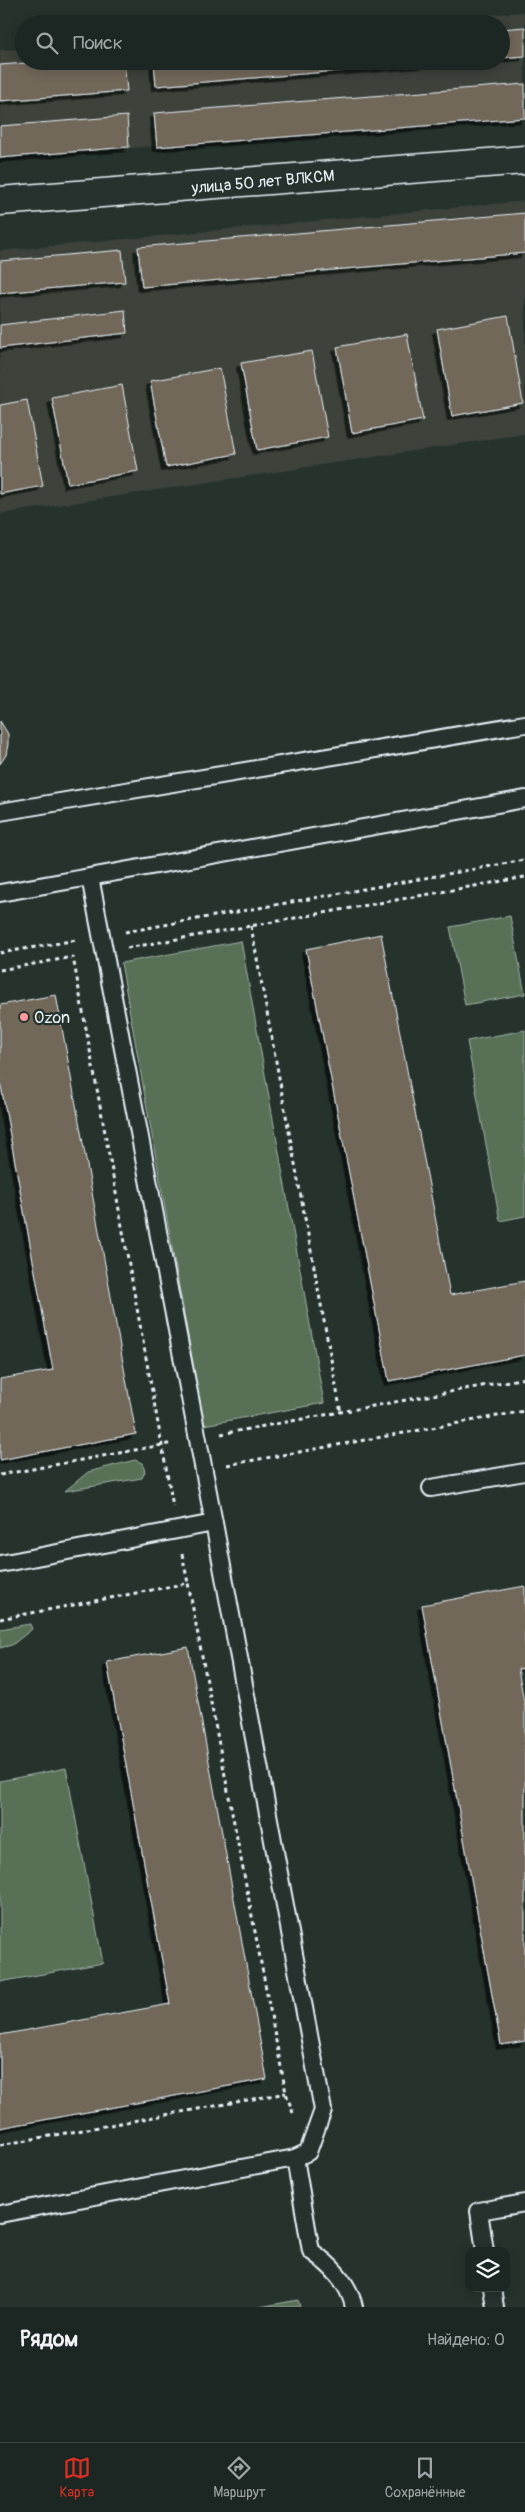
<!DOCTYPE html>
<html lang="ru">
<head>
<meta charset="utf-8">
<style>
	body { margin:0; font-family:Pangolin,sans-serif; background:#252e2a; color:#f1f3f6 }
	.controls { position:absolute; right:15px; bottom:15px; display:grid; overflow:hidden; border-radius:10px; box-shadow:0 2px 12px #0003 }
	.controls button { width:45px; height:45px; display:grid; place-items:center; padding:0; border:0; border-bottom:1px solid #3a4340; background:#1c2622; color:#f1f3f6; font:25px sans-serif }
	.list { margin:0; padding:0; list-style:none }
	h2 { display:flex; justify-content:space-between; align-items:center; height:65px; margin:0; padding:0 20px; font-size:21px }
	h2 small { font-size:16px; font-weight:400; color:#a0a5a5 }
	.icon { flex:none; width:28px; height:28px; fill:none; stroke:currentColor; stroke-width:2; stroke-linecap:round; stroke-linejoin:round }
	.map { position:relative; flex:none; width:525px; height:2307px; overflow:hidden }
	.search { position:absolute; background:#1c2622; box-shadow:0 2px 12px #0003; left:15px; right:15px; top:15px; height:55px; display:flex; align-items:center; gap:12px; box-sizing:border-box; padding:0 18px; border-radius:28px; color:#a0a5a5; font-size:19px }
	.sheet { height:135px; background:#1c2622 }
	nav { display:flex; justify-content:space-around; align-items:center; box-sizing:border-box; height:70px; border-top:1px solid #3a4340; background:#1c2622; font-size:14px; color:#a0a5a5 }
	nav a { display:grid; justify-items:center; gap:2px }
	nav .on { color:#d93025 }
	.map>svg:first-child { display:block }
	.built { fill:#3c433a }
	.green { fill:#587157; stroke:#a0b1a8 }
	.building { fill:#71675a; stroke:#e8f1f8; filter:url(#shadow) }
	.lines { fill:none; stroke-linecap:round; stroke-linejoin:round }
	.service-casing { stroke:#e8f1f8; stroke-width:20 }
	.tertiary-casing { stroke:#e8f1f8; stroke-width:31 }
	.path { stroke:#e8f1f8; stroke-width:3; stroke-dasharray:4 4; stroke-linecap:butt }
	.service { stroke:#26332d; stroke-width:16 }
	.tertiary { stroke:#26332d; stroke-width:28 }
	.poi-dot { fill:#ff9aa2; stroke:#26332d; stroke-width:2 }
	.labels { text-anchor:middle; stroke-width:4.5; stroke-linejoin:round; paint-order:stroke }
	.street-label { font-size:16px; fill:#e8f1f8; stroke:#26332d }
	.poi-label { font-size:16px; fill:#e8f1f8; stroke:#26332d; text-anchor:start }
</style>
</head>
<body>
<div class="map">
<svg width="525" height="2307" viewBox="0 0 525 2307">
	<defs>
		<filter id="shadow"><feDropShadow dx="-4.5" dy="4.5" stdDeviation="0" flood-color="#0009"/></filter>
	</defs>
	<rect width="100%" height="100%" fill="#26332d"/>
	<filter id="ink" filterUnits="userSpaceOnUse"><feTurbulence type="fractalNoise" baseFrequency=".02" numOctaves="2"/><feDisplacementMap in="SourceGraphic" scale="10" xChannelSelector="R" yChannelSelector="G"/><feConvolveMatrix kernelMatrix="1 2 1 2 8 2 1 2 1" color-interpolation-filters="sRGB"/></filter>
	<g filter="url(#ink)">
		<!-- built -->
		<g class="built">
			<polygon points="525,12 525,118 0,158 0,50 24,49 24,61 501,61 501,24 374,24"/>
			<polygon points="525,201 525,434 0,514 0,251"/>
		</g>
		<!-- green -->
		<g class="green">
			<polygon points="510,916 525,994 465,1005 450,927"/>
			<polygon points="241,941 324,1403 204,1425 121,963"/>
			<polygon points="525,1030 525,1216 500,1221 467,1041"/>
			<polygon points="135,1460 142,1463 145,1471 142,1478 65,1491 88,1472"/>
			<polygon points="30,1624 32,1629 12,1645 0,1648 0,1629"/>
			<polygon points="66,1768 103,1963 0,1982 0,1781"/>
			<polygon points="298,2300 300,2307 260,2307"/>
		</g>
		<!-- building -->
		<g class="building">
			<polygon points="525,27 525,56 501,58 501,29"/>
			<polygon points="53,61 124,61 127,91 0,101 0,65"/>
			<polygon points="154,61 460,61 156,86"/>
			<polygon points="525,84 525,118 157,147 154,113"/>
			<polygon points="127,116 129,147 0,158 0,126"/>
			<polygon points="525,213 525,253 142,287 138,247"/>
			<polygon points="122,250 125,282 0,293 0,261"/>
			<polygon points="125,310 127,333 0,348 0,325"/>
			<polygon points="508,316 523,403 452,416 437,329"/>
			<polygon points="407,334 423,420 352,433 337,347"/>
			<polygon points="312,351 328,437 257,450 241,363"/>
			<polygon points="220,368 236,454 166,467 150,381"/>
			<polygon points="122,385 138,471 68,484 52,398"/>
			<polygon points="27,400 43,486 0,494 0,405"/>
			<polygon points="0,721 8,734 8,744 6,755 0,764"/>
			<polygon points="381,934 450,1295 525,1281 525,1355 389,1381 306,949"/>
			<polygon points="56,995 136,1434 0,1460 0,1379 53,1370 0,1080 0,1005"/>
			<polygon points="525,1586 525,1668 518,1669 525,1707 525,2041 501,2045 422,1605"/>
			<polygon points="188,1647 267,2079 0,2128 0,2035 170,2004 107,1662"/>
		</g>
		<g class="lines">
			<!-- service casing -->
			<g class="service-casing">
				<g id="service">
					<polyline points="0,812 525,724"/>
					<polyline points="0,893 525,799"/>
					<polyline points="431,1488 525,1472"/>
					<polyline points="0,1564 214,1523"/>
					<path d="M295,2158L311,2251C331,2265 349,2283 354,2307"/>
					<polyline points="0,2214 295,2158 308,2152 323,2110 214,1523 90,877"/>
					<polyline points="485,2251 479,2211 525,2203"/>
					<polyline points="492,2288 495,2307"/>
				</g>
			</g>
			<!-- tertiary casing -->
			<g class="tertiary-casing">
				<polyline id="tertiary" points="0,201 525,160"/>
			</g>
			<!-- path -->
			<g class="path">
				<polyline points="251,926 341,1413"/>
				<polyline points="125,932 525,860"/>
				<polyline points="127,948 525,877"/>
				<polyline points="0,953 77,940"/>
				<polyline points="0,970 73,957 173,1506"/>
				<polyline points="221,1434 525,1378"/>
				<polyline points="227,1465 525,1411"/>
				<polyline points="0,1475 173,1443"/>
				<polyline points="182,1554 188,1583"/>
				<polyline points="0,1619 188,1583 286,2093 294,2116"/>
				<polyline points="0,2145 286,2093"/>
			</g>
			<!-- service -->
			<use href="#service" class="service"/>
			<!-- tertiary -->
			<use href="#tertiary" class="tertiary"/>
		</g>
	</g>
	<!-- markers -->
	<circle class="poi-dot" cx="24" cy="1017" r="5"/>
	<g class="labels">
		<!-- street labels -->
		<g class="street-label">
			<text transform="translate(263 181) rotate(-5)" y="6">улица 50 лет ВЛКСМ</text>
		</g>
		<!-- poi labels -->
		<g class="poi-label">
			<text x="34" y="1023">Ozon</text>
		</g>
	</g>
</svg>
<div class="controls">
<button><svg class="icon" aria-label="layers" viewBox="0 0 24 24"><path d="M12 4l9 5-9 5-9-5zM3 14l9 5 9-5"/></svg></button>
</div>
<div class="search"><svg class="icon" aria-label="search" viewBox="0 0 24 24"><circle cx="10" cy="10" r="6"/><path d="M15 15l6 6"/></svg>Поиск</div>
</div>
<section class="sheet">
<h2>Рядом<small>Найдено: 0</small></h2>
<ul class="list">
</ul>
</section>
<nav>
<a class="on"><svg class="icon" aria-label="map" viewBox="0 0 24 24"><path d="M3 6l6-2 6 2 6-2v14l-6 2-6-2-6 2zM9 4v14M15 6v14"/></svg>Карта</a>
<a><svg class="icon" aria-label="directions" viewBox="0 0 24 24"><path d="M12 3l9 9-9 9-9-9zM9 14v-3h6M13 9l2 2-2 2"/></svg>Маршрут</a>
<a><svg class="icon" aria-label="saved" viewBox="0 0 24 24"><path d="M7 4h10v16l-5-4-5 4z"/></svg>Сохранённые</a>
</nav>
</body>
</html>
